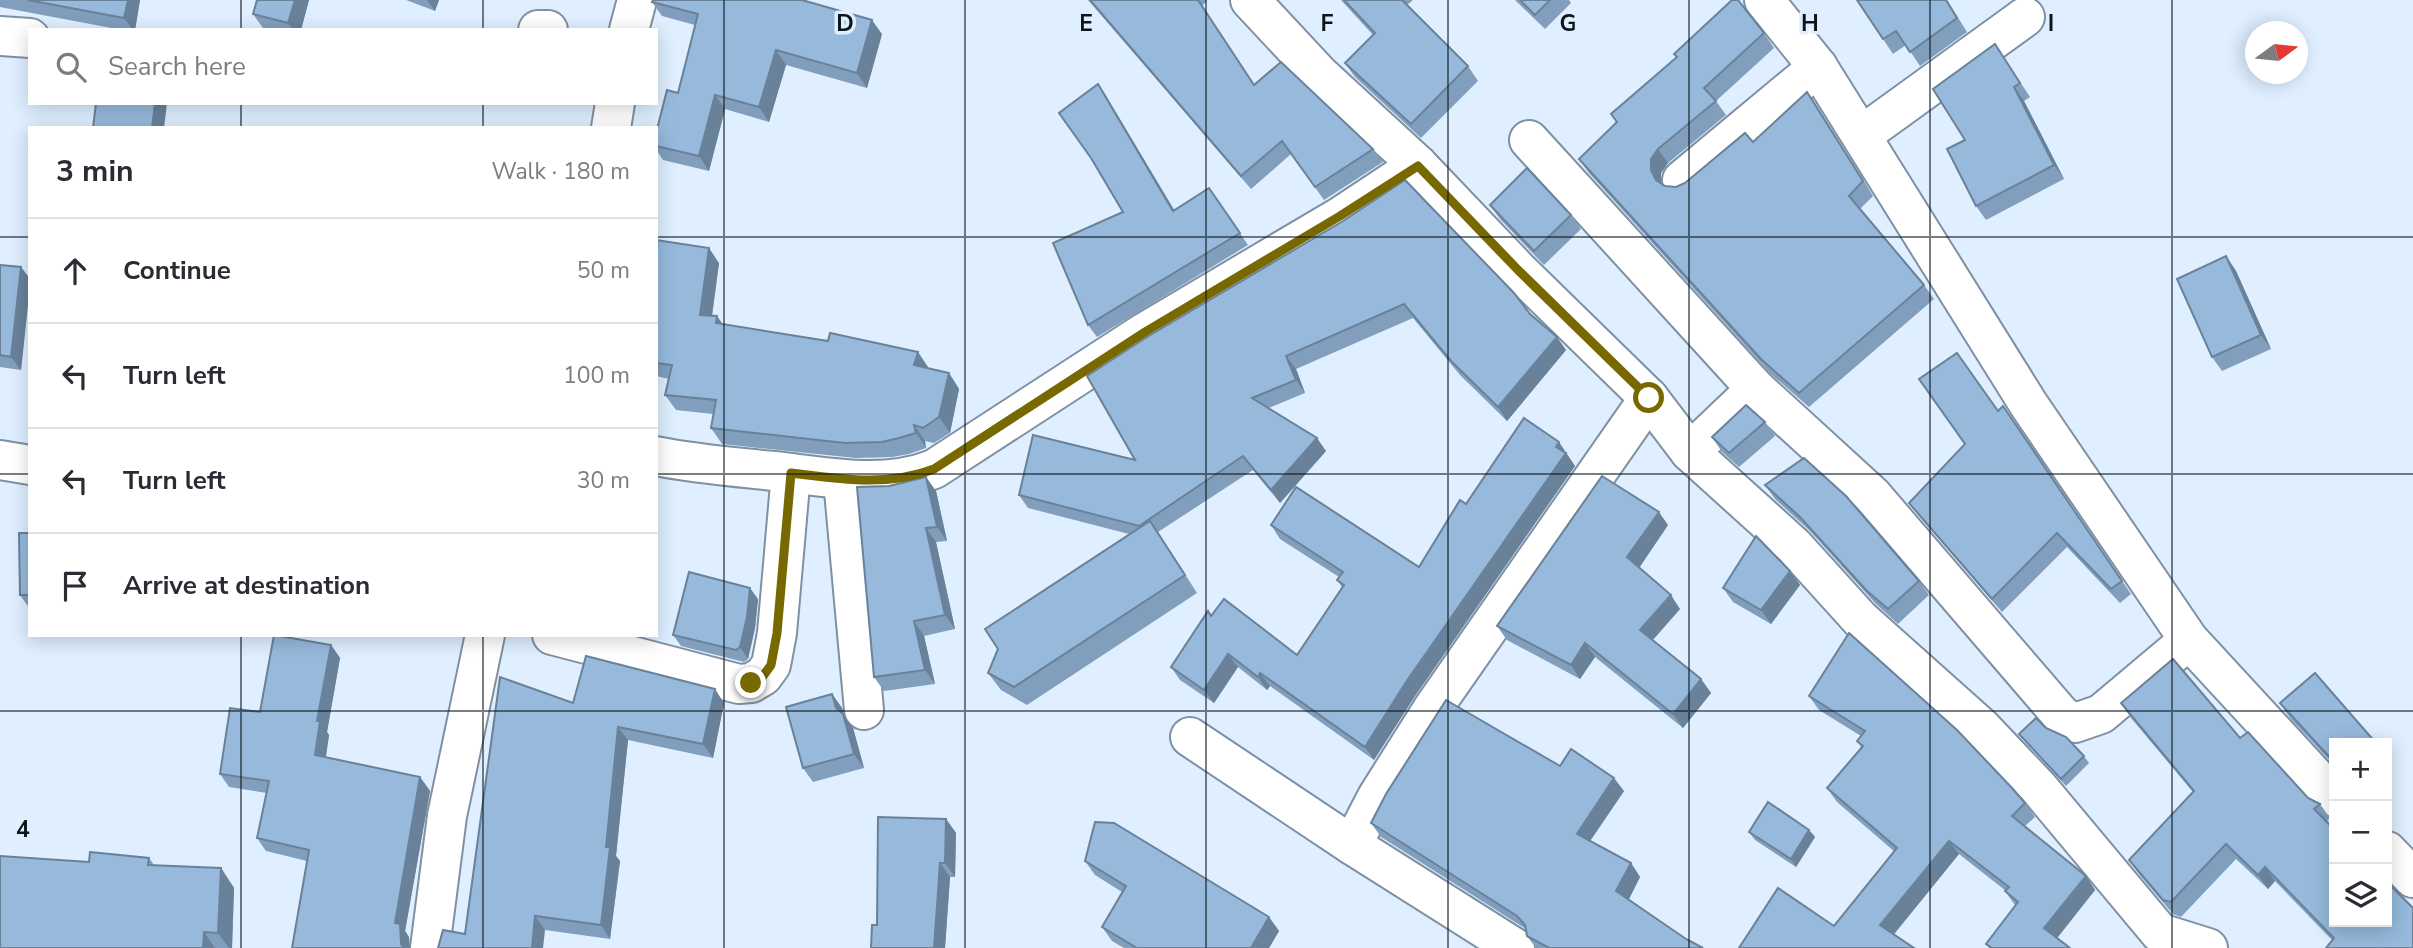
<!DOCTYPE html>
<html lang="en">
<head>
<meta charset="utf-8">
<style>
	body { margin:0; font-family:"Nunito Sans",sans-serif; background:#f2f2f3; color:#2b2b33 }
	.controls { position:absolute; right:21px; bottom:21px; display:grid; overflow:hidden; border-radius:0px; box-shadow:0 4px 18px #0003 }
	.controls button { width:63px; height:63px; display:grid; place-items:center; padding:0; border:0; border-bottom:2px solid #e1e1e2; background:#fff; color:#2b2b33; font:35px sans-serif }
	.compass { position:absolute; left:2245px; top:21px; width:63px; height:63px; border-radius:50%; background:#fff; box-shadow:0 4px 18px #0003; rotate:75deg }
	.stop { position:absolute; width:21px; height:21px; margin:-16px; border:5px solid #786800; border-radius:50%; background:#fff }
	.stop.end { background:#786800; border-color:#fff; box-shadow:0 2px 7px #0008 }
	.list { margin:0; padding:0; list-style:none }
	h2 { display:flex; justify-content:space-between; align-items:center; height:91px; margin:0; padding:0 28px; font-size:30px }
	h2 small { font-size:23px; font-weight:400; color:#7c7c81 }
	.list li { display:grid; grid-template-columns:46px 1fr auto; gap:21px; align-items:center; box-sizing:border-box; height:105px; padding:0 28px; border-top:2px solid #e1e1e2 }
	.list b { display:block; font-size:26px; white-space:nowrap }
	.list em { font-size:23px; font-style:normal; color:#7c7c81 }
	.icon { flex:none; width:38px; height:38px; fill:none; stroke:currentColor; stroke-width:2; stroke-linecap:round; stroke-linejoin:round }
	.map { position:relative; flex:none; width:2413px; height:948px; overflow:hidden }
	.search { position:absolute; background:#fff; box-shadow:0 4px 18px #0003; left:28px; top:28px; width:630px; height:77px; display:flex; align-items:center; gap:18px; box-sizing:border-box; padding:0 24px; border-radius:0px; color:#7c7c81; font-size:26px }
	.panel { position:absolute; background:#fff; box-shadow:0 4px 18px #0003; left:28px; top:126px; width:630px; height:511px; border-radius:0px }
	.map>svg:first-child { display:block }
	.lines { fill:none; stroke-linecap:round; stroke-linejoin:round }
	.street-casing { stroke:#7e90a2; stroke-width:42 }
	.secondary-casing { stroke:#7e90a2; stroke-width:42 }
	.street { stroke:#fff; stroke-width:38 }
	.secondary { stroke:#fff; stroke-width:38 }
	.wall { fill:#819fbd }
	.shaded-wall { fill:#69829a }
	.building { fill:#96b9dc; stroke:#69829a; stroke-width:2 }
	.route { stroke:#786800; stroke-width:9 }
	.grid { fill:none; stroke:#0d141a; stroke-width:2; stroke-opacity:0.55 }
	.grid-label { font-size:23px; text-anchor:middle; font-weight:bold; fill:#0d141a; stroke:#dfefff; stroke-width:7; stroke-linejoin:round; paint-order:stroke }
</style>
</head>
<body>
<div class="map">
<svg width="2413" height="948" viewBox="0 0 2413 948">
	<rect width="100%" height="100%" fill="#dfefff"/>
	<g class="lines">
		<!-- street casing -->
		<g class="street-casing">
			<g id="street">
				<polyline points="1250,0 1320,75 1418,165 1518,270 1649,398 1433,708 1377,797 1352,845"/>
				<polyline points="538,30 548,30"/>
				<polyline points="629,30 637,0"/>
				<polyline points="0,36 30,38"/>
				<polyline points="611,128 615,103"/>
				<polyline points="1862,135 2025,17"/>
				<polyline points="1529,140 1756,389 1872,495 2062,716 2075,723 2101,714 2189,640"/>
				<polyline points="1682,180 1818,67"/>
				<polyline points="1649,398 1690,452 1794,546 1861,620 1982,728 2038,787 2160,933 2208,948"/>
				<polyline points="1690,452 1756,389"/>
				<path d="M656,456C695,464 735,467 774,471C828,477 883,489 934,469L1145,332L1341,216L1418,165"/>
				<polyline points="0,460 30,465"/>
				<polyline points="843,480 864,710"/>
				<polyline points="552,635 739,684 751,683 763,676 771,665 777,633 791,473"/>
				<polyline points="1190,737 1352,845 1515,948"/>
				<polyline points="430,948 447,816 485,635"/>
			</g>
		</g>
		<!-- secondary casing -->
		<g class="secondary-casing">
			<g id="secondary">
				<polyline points="1764,0 1818,67 2029,405 2189,640 2334,797"/>
				<polyline points="2387,851 2413,878"/>
			</g>
		</g>
		<!-- street -->
		<use href="#street" class="street"/>
		<!-- secondary -->
		<use href="#secondary" class="secondary"/>
	</g>
	<!-- wall -->
	<g class="wall">
		<polygon points="0,0 140,0 135,30 122,30 0,7"/>
		<polygon points="309,0 301,30 270,30 263,28 253,14"/>
		<polygon points="406,0 439,0 435,11"/>
		<polygon points="1088,0 1206,0 1207,1 1202,6 1254,84 1373,149 1383,162 1324,200 1291,154 1251,189"/>
		<polygon points="1341,0 1413,0 1407,5 1468,66 1478,81 1421,138 1355,77 1345,63 1373,35"/>
		<polygon points="1515,0 1569,0 1571,3 1545,29"/>
		<polygon points="1857,0 1947,0 1967,32 1920,66 1906,45 1893,54"/>
		<polygon points="652,2 882,34 867,88 786,65 769,122 725,109 709,171 663,160 656,149 656,146 678,93 695,25 662,16"/>
		<polygon points="1764,33 1774,48 1716,101 1726,115 1668,163 1661,173 1661,183 1665,186 1676,187 1685,183 1753,142 1807,92 1873,196 1860,209 1924,285 1934,299 1809,407 1771,374 1589,173 1579,159 1617,123 1611,114"/>
		<polygon points="1995,44 2030,97 2024,101 2064,179 1986,220 1976,206"/>
		<polygon points="1098,84 1106,96 1174,211 1209,188 1248,245 1097,337 1088,325 1123,212"/>
		<polygon points="1490,205 1571,215 1581,229 1544,265 1500,219"/>
		<polygon points="1343,221 1530,314 1566,350 1507,421 1460,375 1413,318 1296,369 1305,393 1269,408 1326,451 1280,503 1253,470 1158,532 1197,593 1027,705 1001,690 988,673 1129,534 1028,508 1019,495 1135,460"/>
		<polygon points="656,240 719,263 712,316 717,316 722,324 928,367 928,369 949,373 959,389 950,433 934,443 925,441 926,448 909,454 892,457 856,458 722,444 711,428 713,414 676,410 665,395 669,379 656,376"/>
		<polygon points="2226,256 2236,271 2271,349 2222,371 2212,357"/>
		<polygon points="0,265 21,267 30,279 21,370 0,367"/>
		<polygon points="2003,406 2131,594 2120,603 2067,547 2002,612 1919,516 1909,503"/>
		<polygon points="1765,422 1775,436 1739,467 1722,452 1712,437"/>
		<polygon points="1568,456 1575,466 1415,696 1374,760 1270,686 1267,690 1238,667 1214,703 1180,680 1171,667 1211,615 1297,655 1342,587 1337,580 1339,577 1280,539 1271,525 1419,567 1466,504"/>
		<polygon points="1765,485 1919,581 1929,595 1898,624 1876,604 1810,531 1775,499"/>
		<polygon points="936,491 947,541 936,542 955,629 924,636 935,684 884,691 874,677"/>
		<polygon points="1668,525 1639,568 1680,609 1653,640 1701,679 1711,693 1683,728 1595,657 1580,679 1507,640 1497,626"/>
		<polygon points="30,533 30,609 20,595"/>
		<polygon points="1790,571 1800,585 1771,624 1733,602 1723,588"/>
		<polygon points="758,599 755,628 748,659 744,662 681,646 673,635"/>
		<polygon points="331,645 340,658 327,732 329,735 326,757 420,777 430,791 405,931 409,937 307,861 266,851 257,838 267,793 229,787 220,774 260,712"/>
		<polygon points="832,694 842,708 844,716 853,728 864,768 813,782 803,768"/>
		<polygon points="1809,696 2025,803 2035,817 2025,826 2086,876 2095,890 2057,938 2070,948 1989,948 1986,944 2015,905 2005,891 2006,891 1959,854 1894,934 1834,926 1895,852 1837,802 1827,788 1862,748 1857,741 1861,736 1819,710"/>
		<polygon points="573,703 724,703 713,758 628,740 616,856 620,861 610,939 545,930 465,934"/>
		<polygon points="2121,703 2240,738 2308,798 2320,804 2330,818 2327,821 2387,922 2332,940 2275,881 2268,889 2236,859 2181,917 2173,914 2139,874 2129,860 2193,792 2131,718"/>
		<polygon points="2280,703 2334,743 2334,765 2290,718"/>
		<polygon points="2046,728 2084,756 2089,763 2066,786 2025,741 2019,734"/>
		<polygon points="2387,757 2392,764 2387,768"/>
		<polygon points="1560,766 1624,791 1590,841 1631,863 1640,877 1629,899 1686,939 1703,948 1536,948 1527,936 1526,929 1381,837 1371,823"/>
		<polygon points="946,819 956,833 955,877 950,877 945,948 877,925"/>
		<polygon points="1809,830 1815,837 1796,867 1755,840 1749,832"/>
		<polygon points="149,858 154,865 221,868 234,888 232,948 0,948 89,862"/>
		<polygon points="1085,861 1269,917 1279,931 1269,948 1124,948 1112,941 1102,927 1122,892 1095,875"/>
	</g>
	<!-- shaded-wall -->
	<g class="shaded-wall">
		<polygon points="128,0 140,0 135,30 133,30 124,18"/>
		<polygon points="295,0 309,0 301,30 293,30 288,23"/>
		<polygon points="427,0 439,0 435,11"/>
		<polygon points="872,20 882,34 867,88 857,73"/>
		<polygon points="776,50 786,65 769,122 759,107"/>
		<polygon points="1098,84 1106,96 1182,223 1173,211"/>
		<polygon points="2014,87 2024,101 2064,179 2054,165"/>
		<polygon points="1807,92 1817,106 1873,196 1863,181"/>
		<polygon points="715,95 725,109 709,171 699,156"/>
		<polygon points="155,103 167,103 164,128 152,128"/>
		<polygon points="1658,149 1668,163 1661,173 1661,184 1656,180 1651,170 1651,159"/>
		<polygon points="709,248 719,263 710,330 700,315"/>
		<polygon points="2226,256 2236,271 2271,349 2261,335"/>
		<polygon points="21,267 30,279 30,287 21,370 11,357"/>
		<polygon points="717,316 728,332 716,323"/>
		<polygon points="1557,337 1566,350 1507,421 1498,407"/>
		<polygon points="918,352 928,367 925,381 914,365"/>
		<polygon points="1286,356 1296,369 1305,393 1296,380"/>
		<polygon points="949,373 959,389 950,433 939,417"/>
		<polygon points="914,425 925,441 926,448 916,433"/>
		<polygon points="1317,438 1326,451 1280,503 1271,490"/>
		<polygon points="1559,442 1575,466 1415,696 1374,760 1365,747"/>
		<polygon points="926,477 936,491 947,541 937,527"/>
		<polygon points="1659,512 1668,525 1637,571 1627,557"/>
		<polygon points="926,528 936,542 955,629 945,615"/>
		<polygon points="1790,571 1800,585 1771,624 1761,610"/>
		<polygon points="750,588 758,599 755,628 748,659 740,647"/>
		<polygon points="1671,595 1680,609 1649,644 1640,630"/>
		<polygon points="914,621 924,636 935,684 925,670"/>
		<polygon points="1585,643 1595,657 1580,679 1571,665"/>
		<polygon points="331,645 340,658 327,732 329,735 324,768 315,755 317,721"/>
		<polygon points="1228,654 1238,667 1214,703 1204,690"/>
		<polygon points="1260,673 1270,686 1267,690 1258,677"/>
		<polygon points="1701,679 1711,693 1683,728 1673,714"/>
		<polygon points="715,689 724,703 713,758 703,744"/>
		<polygon points="832,694 842,708 844,716 853,728 864,768 854,754 836,708"/>
		<polygon points="618,727 628,740 616,856 620,861 610,939 601,925 606,847"/>
		<polygon points="420,777 430,791 405,931 409,937 410,948 404,948 401,944 395,923"/>
		<polygon points="1614,778 1624,791 1586,847 1577,834"/>
		<polygon points="946,819 956,833 955,877 945,863"/>
		<polygon points="1809,830 1815,837 1796,867 1791,859"/>
		<polygon points="1949,841 1959,854 1890,939 1880,925"/>
		<polygon points="940,863 950,877 945,948 934,948"/>
		<polygon points="1631,863 1640,877 1626,905 1616,891"/>
		<polygon points="2265,867 2275,881 2268,889 2258,875"/>
		<polygon points="221,868 234,888 232,948 229,948 218,933"/>
		<polygon points="2086,876 2095,890 2054,942 2044,928"/>
		<polygon points="535,916 545,930 543,948 532,948"/>
		<polygon points="1269,917 1279,931 1269,948 1251,948"/>
		<polygon points="204,932 215,948 203,948"/>
	</g>
	<!-- building -->
	<g class="building">
		<polygon points="28,0 128,0 124,18"/>
		<polygon points="257,0 295,0 288,23 253,14"/>
		<polygon points="653,0 802,0 872,20 857,73 776,50 759,107 715,95 699,156 656,146 656,133 667,90 678,93 698,14 652,2"/>
		<polygon points="1090,0 1198,0 1254,85 1281,62 1373,149 1315,187 1282,141 1241,176"/>
		<polygon points="1344,0 1402,0 1468,66 1411,124 1345,63 1375,33"/>
		<polygon points="1520,0 1550,0 1535,15"/>
		<polygon points="1732,0 1738,0 1764,33 1704,88 1716,101 1658,149 1651,159 1651,170 1656,180 1665,186 1676,187 1685,183 1745,133 1753,142 1807,92 1863,181 1849,196 1924,285 1799,393 1761,359 1579,159 1617,122 1611,114 1677,57 1674,54"/>
		<polygon points="1857,0 1946,0 1957,18 1910,52 1896,31 1883,39"/>
		<polygon points="1995,44 2020,83 2014,87 2054,165 1976,206 1947,149 1965,140 1933,89"/>
		<polygon points="1098,84 1173,211 1209,188 1240,233 1088,325 1053,243 1123,212 1091,158 1059,113"/>
		<polygon points="96,103 155,103 152,128 93,128"/>
		<polygon points="1527,168 1571,215 1534,251 1490,205"/>
		<polygon points="1405,180 1514,293 1530,314 1557,337 1498,407 1451,361 1404,304 1286,356 1296,380 1252,398 1317,438 1271,490 1243,456 1139,526 1019,495 1033,435 1135,460 1087,376 1147,337 1343,221"/>
		<polygon points="656,240 709,248 700,315 717,316 716,323 828,341 830,333 918,352 914,365 949,373 939,417 923,428 914,425 916,433 899,438 882,442 845,443 711,428 716,400 665,395 672,365 656,363"/>
		<polygon points="2226,256 2261,335 2212,357 2177,279"/>
		<polygon points="0,265 21,267 11,357 0,355"/>
		<polygon points="1957,353 1998,411 2003,406 2122,581 2111,589 2057,533 1992,599 1909,503 1965,444 1919,379"/>
		<polygon points="1746,405 1765,422 1729,453 1712,437"/>
		<polygon points="1524,418 1559,442 1556,447 1566,453 1406,682 1365,747 1260,673 1258,677 1228,654 1204,690 1171,667 1208,611 1211,616 1224,599 1297,655 1344,585 1337,580 1343,572 1271,525 1296,487 1419,567 1460,500 1466,504"/>
		<polygon points="1804,458 1846,496 1919,581 1888,609 1866,590 1800,517 1765,485"/>
		<polygon points="1602,476 1659,512 1627,557 1671,595 1640,630 1701,679 1673,714 1585,643 1571,665 1497,626"/>
		<polygon points="926,477 937,527 926,528 945,615 914,621 925,670 874,677 857,487 889,486"/>
		<polygon points="1150,521 1185,575 1014,687 988,673 998,649 985,629"/>
		<polygon points="19,533 30,533 30,595 20,595"/>
		<polygon points="1756,536 1790,571 1761,610 1723,588"/>
		<polygon points="689,572 750,588 747,617 740,647 736,650 673,635"/>
		<polygon points="1849,633 1957,730 2012,788 2025,803 2012,816 2086,876 2044,928 2070,948 1992,948 1986,944 2018,902 2005,891 2009,887 1949,841 1880,925 1914,948 1739,948 1778,888 1834,926 1897,848 1827,788 1863,746 1857,741 1865,731 1809,696"/>
		<polygon points="274,635 331,645 317,721 320,721 315,755 420,777 395,923 400,924 401,944 404,948 292,948 309,850 257,838 269,781 220,774 230,708 260,712"/>
		<polygon points="586,656 715,689 703,744 618,727 606,847 610,847 601,925 535,916 532,948 438,948 443,930 465,934 500,677 573,703"/>
		<polygon points="2173,659 2240,738 2248,732 2308,798 2320,804 2314,809 2334,829 2334,922 2387,922 2387,882 2413,908 2413,948 2326,948 2334,938 2265,867 2258,875 2226,844 2171,902 2163,900 2129,860 2194,791 2121,703"/>
		<polygon points="2315,673 2376,743 2334,743 2334,762 2280,703"/>
		<polygon points="832,694 836,708 843,714 854,754 803,768 786,707"/>
		<polygon points="1446,700 1560,766 1571,749 1614,778 1577,834 1631,863 1616,891 1686,939 1703,948 1549,948 1527,936 1525,925 1517,916 1371,823 1386,794"/>
		<polygon points="2036,718 2046,728 2066,737 2084,756 2061,779 2019,734"/>
		<polygon points="1768,802 1809,830 1791,859 1749,832"/>
		<polygon points="878,817 946,819 945,863 940,863 934,948 871,948 872,925 877,925"/>
		<polygon points="1095,822 1114,823 1269,917 1251,948 1137,948 1102,927 1126,886 1085,861"/>
		<polygon points="90,852 149,858 148,865 221,868 218,933 204,932 203,948 0,948 0,856 89,862"/>
	</g>
	<g class="lines">
		<!-- route -->
		<path class="route" d="M751,683L763,676L771,665L777,633L791,473C839,479 888,487 934,469L1145,332L1340,216L1418,166L1518,270L1649,398"/>
	</g>
	<!-- grid -->
	<path class="grid" d="M241,0V30M483,0V30M724,0V948M965,0V948M1206,0V948M1448,0V948M1689,0V948M1930,0V948M2172,0V948M241,103V128M483,103V128M0,237H30M656,237H2413M0,474H30M656,474H2413M241,635V948M483,635V948M0,711H2413"/>
	<g class="grid-label">
		<text x="845" y="31">D</text>
		<text x="1086" y="31">E</text>
		<text x="1327" y="31">F</text>
		<text x="1568" y="31">G</text>
		<text x="1810" y="31">H</text>
		<text x="2051" y="31">I</text>
		<text x="23" y="837">4</text>
	</g>
</svg>
<div class="controls">
<button>+</button>
<button>−</button>
<button><svg class="icon" aria-label="layers" viewBox="0 0 24 24"><path d="M12 4l9 5-9 5-9-5zM3 14l9 5 9-5"/></svg></button>
</div>
<svg class="compass" viewBox="-18 -18 36 36"><path d="M0-13l5 13h-10z" fill="#e53935"/><path d="M0 13l5-13h-10z" fill="#7c7c81"/></svg>
<div class="stop" style="left:1649px;top:398px"></div>
<div class="stop end" style="left:751px;top:683px"></div>
<div class="search"><svg class="icon" aria-label="search" viewBox="0 0 24 24"><circle cx="10" cy="10" r="6"/><path d="M15 15l6 6"/></svg>Search here</div>
<section class="panel">
<h2>3 min<small>Walk · 180 m</small></h2>
<ul class="list">
<li><svg class="icon" aria-label="ahead" viewBox="0 0 24 24"><path d="M12 20V5M6 11l6-6 6 6"/></svg><div><b>Continue</b></div><em>50 m</em></li>
<li><svg class="icon" aria-label="left" viewBox="0 0 24 24"><path d="M17 20v-9H6M10 6l-5 5 5 5"/></svg><div><b>Turn left</b></div><em>100 m</em></li>
<li><svg class="icon" aria-label="left" viewBox="0 0 24 24"><path d="M17 20v-9H6M10 6l-5 5 5 5"/></svg><div><b>Turn left</b></div><em>30 m</em></li>
<li><svg class="icon" aria-label="arrive" viewBox="0 0 24 24"><path d="M6 21V4h12l-3 4 3 4H6"/></svg><div><b>Arrive at destination</b></div></li>
</ul>
</section>
</div>
</body>
</html>
